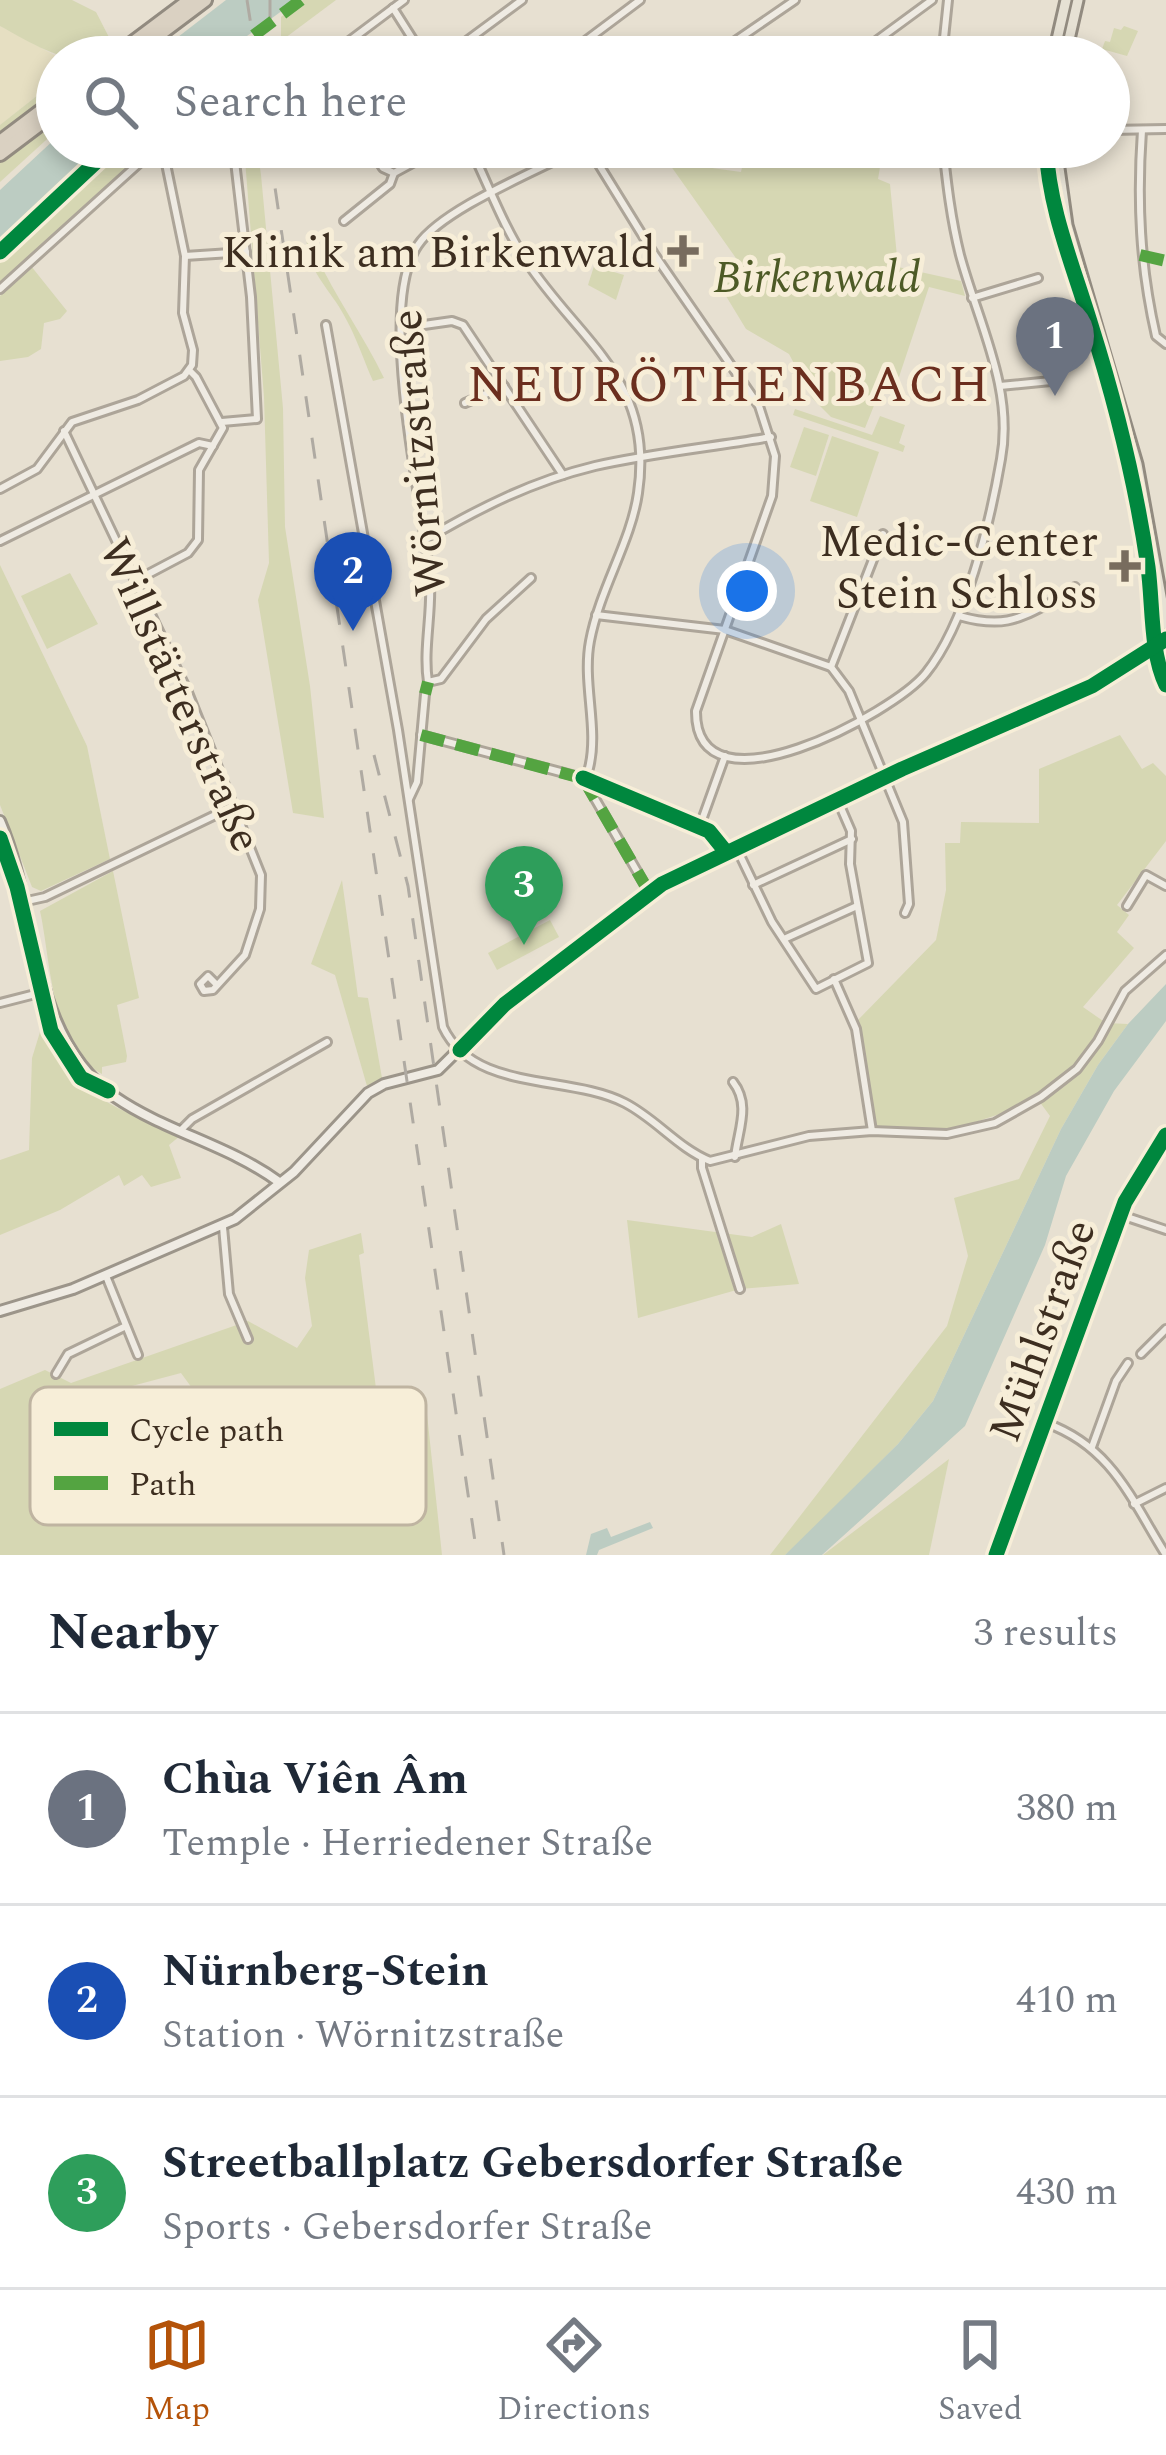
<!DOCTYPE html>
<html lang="en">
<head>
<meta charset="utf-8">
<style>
	body { margin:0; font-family:Spectral,serif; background:#f6f6f7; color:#1f2937 }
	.you { position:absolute; left:747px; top:591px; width:42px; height:42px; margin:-30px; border:9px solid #fff; border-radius:50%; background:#1a73e8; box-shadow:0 0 0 18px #1a73e833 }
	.badge { display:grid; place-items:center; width:78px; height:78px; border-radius:50%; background:#b45309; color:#fff; font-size:39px; font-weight:700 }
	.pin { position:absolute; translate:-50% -99px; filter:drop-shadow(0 3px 6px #0008) }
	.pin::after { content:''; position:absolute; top:63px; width:42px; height:36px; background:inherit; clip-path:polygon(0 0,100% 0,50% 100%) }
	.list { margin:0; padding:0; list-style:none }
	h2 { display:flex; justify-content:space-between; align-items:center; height:156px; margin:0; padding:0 48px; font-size:51px }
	h2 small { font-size:39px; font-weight:400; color:#747a83 }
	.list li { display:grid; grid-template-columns:78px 1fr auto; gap:36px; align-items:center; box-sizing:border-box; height:192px; padding:0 48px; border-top:3px solid #e0e1e3 }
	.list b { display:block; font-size:45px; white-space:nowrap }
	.list p { margin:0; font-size:39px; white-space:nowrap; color:#747a83 }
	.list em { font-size:39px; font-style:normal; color:#747a83 }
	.icon { flex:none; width:66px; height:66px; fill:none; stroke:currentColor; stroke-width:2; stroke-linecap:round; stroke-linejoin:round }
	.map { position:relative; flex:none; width:1166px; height:1555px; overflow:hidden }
	.search { position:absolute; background:#fff; box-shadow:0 6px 18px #0003; left:36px; right:36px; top:36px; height:132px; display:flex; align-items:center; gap:30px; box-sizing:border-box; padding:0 42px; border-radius:66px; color:#747a83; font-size:45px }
	.sheet { height:732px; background:#fff }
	nav { display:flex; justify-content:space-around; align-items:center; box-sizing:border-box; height:168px; border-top:3px solid #e0e1e3; background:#fff; font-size:33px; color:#747a83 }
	nav a { display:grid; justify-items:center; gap:6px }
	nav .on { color:#b45309 }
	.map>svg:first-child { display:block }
	.farmland { fill:#e6dfc2 }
	.green { fill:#d6d7b3; fill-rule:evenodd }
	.water { fill:#bcccc2 }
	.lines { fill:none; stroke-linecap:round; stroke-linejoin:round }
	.stream { stroke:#bcccc2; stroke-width:3 }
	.street-casing { stroke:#ada599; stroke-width:12 }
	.secondary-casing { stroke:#9c958a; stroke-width:14 }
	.primary-casing { stroke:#928b80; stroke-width:15 }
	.highway-casing { stroke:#928b80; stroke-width:18 }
	.street { stroke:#efebe3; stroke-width:6 }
	.secondary { stroke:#efebe3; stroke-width:8 }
	.primary { stroke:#e6e1d4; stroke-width:9 }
	.highway { stroke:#dad1c2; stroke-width:12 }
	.rail { stroke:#afaaa2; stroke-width:3; stroke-dasharray:21 21; stroke-linecap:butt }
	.quiet { stroke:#54a441; stroke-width:12; stroke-dasharray:24 12; stroke-linecap:butt }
	.cycleway-casing { stroke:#f7eed8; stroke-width:22 }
	.cycleway { stroke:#00873e; stroke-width:15 }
	.poi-dot { fill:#786c5e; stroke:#f7eed8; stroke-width:4.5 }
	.labels { text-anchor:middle; stroke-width:10; stroke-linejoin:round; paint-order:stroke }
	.poi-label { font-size:45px; fill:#3d2e20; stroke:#f7eed8; text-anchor:end }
	.park-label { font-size:45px; font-style:italic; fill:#4d5a26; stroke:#f7eed8 }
	.street-label { font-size:45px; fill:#3d2e20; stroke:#f7eed8 }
	.quarter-label { font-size:51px; letter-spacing:3px; fill:#6b2e1e; stroke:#f7eed8 }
	.key { fill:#f7eed8; stroke:#bfb4a1; stroke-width:3 }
	.key-label { font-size:33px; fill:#3d2e20 }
</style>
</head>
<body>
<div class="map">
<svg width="1166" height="1555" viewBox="0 0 1166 1555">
	<rect width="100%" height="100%" fill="#e7e0d1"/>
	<!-- farmland -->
	<polygon class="farmland" points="0,26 58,57 57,80 0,125"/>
	<!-- green -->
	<g class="green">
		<path d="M0,0H72L96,12L115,49C78,75 34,44 0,26Z"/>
		<polygon points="303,0 336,0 281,41 281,17"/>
		<polygon points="1124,26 1138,31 1127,56 1102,49 1105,41 1110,42 1114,28 1121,30"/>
		<polygon points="57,80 57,91 0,134 0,125"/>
		<polygon points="57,121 57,130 0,182 0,163"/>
		<polygon points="120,147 152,147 0,284 0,258"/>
		<polygon points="244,147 257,147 261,175 283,408 285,527 310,686 324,818 293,813 258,600 269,563 264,397"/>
		<polygon points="744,158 880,167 878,179 890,184 898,267 961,281 965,296 929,287 899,377 877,398 865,428 831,417 812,398 789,354 746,329 715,278 738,261 668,162 741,172"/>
		<path d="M307,233C326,285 360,328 384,378L373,381C364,361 357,339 346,319C332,290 303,269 307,233Z"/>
		<polygon points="31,266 67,311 60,319 44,323 41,349 28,357 0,361 0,296"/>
		<polygon points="594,266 624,275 616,300 588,285"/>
		<polygon points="795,409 872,435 880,416 905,425 899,443 905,446 903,452 793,415"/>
		<polygon points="804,427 829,435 816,476 790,467"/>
		<polygon points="832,436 879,452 857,517 810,501"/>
		<polygon points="0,565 87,746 110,859 41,891 32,887 0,805"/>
		<polygon points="70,573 98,624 47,649 21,596"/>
		<polygon points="1120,735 1142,769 1153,763 1166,776 1166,841 1117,905 1129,915 1117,932 1134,948 1083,1007 1106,1023 1128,1024 1098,1065 1061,1129 933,1401 898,1444 797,1545 785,1555 770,1555 947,1326 968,1256 954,1198 1019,1179 1050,1116 1039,1101 945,1132 873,1128 857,1021 936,940 946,890 945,843 960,843 961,822 1039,823 1039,769"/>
		<path d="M113,871L139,998L117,1005L127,1056L126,1062L102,1067V1074C50,1047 51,960 40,911Z"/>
		<polygon points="342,880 358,997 368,998 382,1078 367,1086 335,975 311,964"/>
		<polygon points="550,920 559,937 497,970 488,953"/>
		<path d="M44,1019C72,1099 110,1104 181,1135L169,1145L181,1178L151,1187L142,1175L124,1186L119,1175L60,1210L0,1235V1160L29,1150L32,1058Z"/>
		<polygon points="627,1220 752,1237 781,1224 799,1284 740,1289 638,1318"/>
		<path d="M361,1233L364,1253L359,1255L380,1420L427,1414L442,1555H0V1389L45,1370L71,1383L248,1321L297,1348L312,1326L305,1278L309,1250ZM181,1373L200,1399L186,1409H178L175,1404L69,1426L64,1404Z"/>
		<polygon points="949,1459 929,1555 823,1555"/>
	</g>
	<!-- water -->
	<g class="water">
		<polygon points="226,0 297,0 218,57 152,57"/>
		<polygon points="57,137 57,147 107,147 0,249 0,190"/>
		<polygon points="1166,984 1166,1021 1114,1091 1066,1176 1045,1245 965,1426 822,1555 785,1555 898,1444 933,1401 1061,1129 1098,1065 1128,1024"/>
		<polygon points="650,1522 653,1528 599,1550 597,1555 586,1555 591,1534 607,1528 611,1537"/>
	</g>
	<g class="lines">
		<!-- stream -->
		<polyline class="stream" points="45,1416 51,1411"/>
		<!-- street casing -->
		<g class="street-casing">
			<g id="street">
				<polyline points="393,8 424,57"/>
				<polyline points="341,57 348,42 404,0"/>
				<polyline points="445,57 522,0"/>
				<polyline points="564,57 640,0"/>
				<polyline points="712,57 795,0"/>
				<polyline points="865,57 868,47 932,0"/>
				<polyline points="942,57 948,0"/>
				<polyline points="1109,130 1166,129"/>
				<path d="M1142,130C1137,201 1140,266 1156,336L1166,344"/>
				<polyline points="369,147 383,168 394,173 442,147"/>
				<path d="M470,147C489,186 503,226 527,262C580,342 655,380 638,493C631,542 600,588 590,641C582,683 599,728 589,768"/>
				<path d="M588,147L654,254L759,406L775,456L772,496L696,711C695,821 894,713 926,673C966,623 990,523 1001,459C1014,389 978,322 960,255C951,219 947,184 943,147"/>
				<polyline points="344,221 390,184 394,173"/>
				<polyline points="185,256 246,252"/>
				<polyline points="0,289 146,157 165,159 185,256 183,313 193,350 192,365 184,376 138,400 72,422 37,469 0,489"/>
				<polyline points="972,298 1038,278"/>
				<path d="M326,325L398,730L443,1027C474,1093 569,1074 625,1103C656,1119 678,1148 710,1161L809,1136L872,1131L947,1134L995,1123L1041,1097L1077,1069L1098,1041L1125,991L1166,955"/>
				<polyline points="403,328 452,321 463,325 563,475"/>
				<polyline points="1000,386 1051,381"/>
				<polyline points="465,403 504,386"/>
				<polyline points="222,422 257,419 251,297 234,153"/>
				<polyline points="64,431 187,690 261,875 260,909 245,955 213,990 204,991 200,984 208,976 216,984"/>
				<path d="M425,540C479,508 533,481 595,466C652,453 713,447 771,437"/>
				<polyline points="0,541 199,443 213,446"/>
				<path d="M531,578L486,619L441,679L428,682C423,650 432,614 430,581C424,505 375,307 418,245C443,208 540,170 582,147"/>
				<polyline points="135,581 188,553 198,540 199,470 223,428 196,377 189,370"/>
				<polyline points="596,615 725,630 831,667 849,691 903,822 909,904 905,913"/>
				<path d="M959,616C1012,631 1024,614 1070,593L1075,587"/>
				<polyline points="831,667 883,534"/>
				<polyline points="421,735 583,778 649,892"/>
				<polyline points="409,799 417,782 425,694"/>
				<polyline points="702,820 725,756"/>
				<polyline points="736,847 772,922 816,989 868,963 850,864 851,831 838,801"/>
				<polyline points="753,885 852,839"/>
				<polyline points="27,901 45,897 234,806"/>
				<polyline points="1127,906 1146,875 1166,886"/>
				<polyline points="784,939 857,906"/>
				<polyline points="834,979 856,1029 872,1131"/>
				<polyline points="0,1003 47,991"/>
				<path d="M733,1082C751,1105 738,1130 735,1157"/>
				<polyline points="180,1131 192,1119 327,1042"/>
				<polyline points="702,1158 702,1168 740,1289"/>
				<polyline points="1121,1215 1166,1230"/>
				<polyline points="223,1227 229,1294 248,1339"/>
				<polyline points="106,1276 138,1355"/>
				<polyline points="1141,1354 1166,1329"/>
				<polyline points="56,1374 68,1354 124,1327"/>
				<path d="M1046,1423C1112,1447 1131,1499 1166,1555"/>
				<polyline points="1092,1447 1116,1381 1128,1363"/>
				<polyline points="1134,1504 1166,1488"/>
			</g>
		</g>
		<!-- secondary casing -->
		<g class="secondary-casing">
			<g id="secondary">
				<path d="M0,821C39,911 28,1036 115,1097C166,1132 229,1145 279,1182"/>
				<polyline points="0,1311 73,1289 235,1219 294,1172 368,1093 384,1084 438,1070 505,1004 662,884 902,769 1092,686 1166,639"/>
				<polyline points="996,1555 1125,1202 1166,1135"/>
			</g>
		</g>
		<!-- primary casing -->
		<g class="primary-casing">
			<g id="primary">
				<polyline points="1053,57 1066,0"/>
				<polyline points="1065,57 1078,0"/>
				<path d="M1046,147C1049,210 1073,265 1091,325C1116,404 1136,485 1148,567C1153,604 1150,652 1166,685"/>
				<polyline points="1056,147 1067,225 1137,464 1166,624"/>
			</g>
		</g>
		<!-- highway casing -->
		<g class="highway-casing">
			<g id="highway">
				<polyline points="114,57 190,0"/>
				<polyline points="129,57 205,0"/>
				<polyline points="0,142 57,99"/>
				<polyline points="0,154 57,111"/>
			</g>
		</g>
		<!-- street -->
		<use href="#street" class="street"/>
		<!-- secondary -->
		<use href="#secondary" class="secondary"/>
		<!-- primary -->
		<use href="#primary" class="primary"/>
		<!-- highway -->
		<use href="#highway" class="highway"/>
		<!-- rail -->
		<g class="rail">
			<polyline points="247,0 256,57"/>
			<polyline points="270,0 270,57"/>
			<polyline points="269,147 477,1555"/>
			<polyline points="374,755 408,886 504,1555"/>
		</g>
		<!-- quiet -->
		<g class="quiet">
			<polyline points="225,57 301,0"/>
			<polyline points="1140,255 1166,261"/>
			<polyline points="425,694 428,682"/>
			<polyline points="421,735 589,780"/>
			<polyline points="583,778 649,892"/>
		</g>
		<!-- cycleway casing -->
		<g class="cycleway-casing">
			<g id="cycleway">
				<path d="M1046,147C1049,210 1073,265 1091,325C1116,404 1136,485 1148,567C1153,604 1150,652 1166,685"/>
				<polyline points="0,252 112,147"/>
				<polyline points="583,778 709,831 726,852"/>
				<polyline points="0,838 17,887 51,1031 81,1078 108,1091"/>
				<polyline points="460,1050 505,1004 662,884 902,769 1092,686 1166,639"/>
				<polyline points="996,1555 1125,1202 1166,1135"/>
			</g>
		</g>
		<!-- cycleway -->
		<use href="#cycleway" class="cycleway"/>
	</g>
	<!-- markers -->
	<g class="poi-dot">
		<path d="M677 233h12v12h12v12h-12v12h-12v-12h-12v-12h12z"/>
		<path d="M1119 548h12v12h12v12h-12v12h-12v-12h-12v-12h12z"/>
	</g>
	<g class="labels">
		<!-- poi labels -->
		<g class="poi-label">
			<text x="656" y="267">Klinik am Birkenwald</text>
			<text x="1098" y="556">Medic-Center<tspan x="1098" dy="52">Stein Schloss</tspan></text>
		</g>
		<!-- park labels -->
		<g class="park-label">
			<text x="817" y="292">Birkenwald</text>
		</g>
		<!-- street labels -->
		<g class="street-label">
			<text transform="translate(417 453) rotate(-95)" y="16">Wörnitzstraße</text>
			<text transform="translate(182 694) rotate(66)" y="16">Willstätterstraße</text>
			<text transform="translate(1041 1330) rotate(-70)" y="16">Mühlstraße</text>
		</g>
		<!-- quarter labels -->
		<g class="quarter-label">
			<text x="730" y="401">NEURÖTHENBACH</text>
		</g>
	</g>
	<!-- legend -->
	<rect x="30" y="1387" width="396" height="138" rx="18" class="key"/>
	<rect x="54" y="1422" width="54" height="14" fill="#00873e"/>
	<rect x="54" y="1476" width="54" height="14" fill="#54a441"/>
	<g class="key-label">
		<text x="129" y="1441">Cycle path</text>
		<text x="129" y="1495">Path</text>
	</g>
</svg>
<div class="you"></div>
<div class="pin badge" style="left:1055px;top:396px;background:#6b7280">1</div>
<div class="pin badge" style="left:353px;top:631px;background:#1a4fb4">2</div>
<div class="pin badge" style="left:524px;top:945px;background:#2e9e5b">3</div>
<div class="search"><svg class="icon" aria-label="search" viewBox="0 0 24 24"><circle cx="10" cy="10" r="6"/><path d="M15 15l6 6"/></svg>Search here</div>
</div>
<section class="sheet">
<h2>Nearby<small>3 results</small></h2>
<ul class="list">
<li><span class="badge" style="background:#6b7280">1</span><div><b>Chùa Viên Âm</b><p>Temple · Herriedener Straße</p></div><em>380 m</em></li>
<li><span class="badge" style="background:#1a4fb4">2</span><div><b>Nürnberg-Stein</b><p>Station · Wörnitzstraße</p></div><em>410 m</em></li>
<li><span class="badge" style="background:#2e9e5b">3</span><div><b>Streetballplatz Gebersdorfer Straße</b><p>Sports · Gebersdorfer Straße</p></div><em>430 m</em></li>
</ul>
</section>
<nav>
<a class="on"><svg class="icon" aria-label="map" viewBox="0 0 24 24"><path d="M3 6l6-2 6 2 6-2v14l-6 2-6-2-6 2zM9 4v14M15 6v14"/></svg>Map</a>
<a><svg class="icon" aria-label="directions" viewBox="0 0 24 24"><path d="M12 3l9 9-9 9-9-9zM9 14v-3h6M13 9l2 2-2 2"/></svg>Directions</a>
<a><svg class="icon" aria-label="saved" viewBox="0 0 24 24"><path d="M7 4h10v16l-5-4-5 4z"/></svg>Saved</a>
</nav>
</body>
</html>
